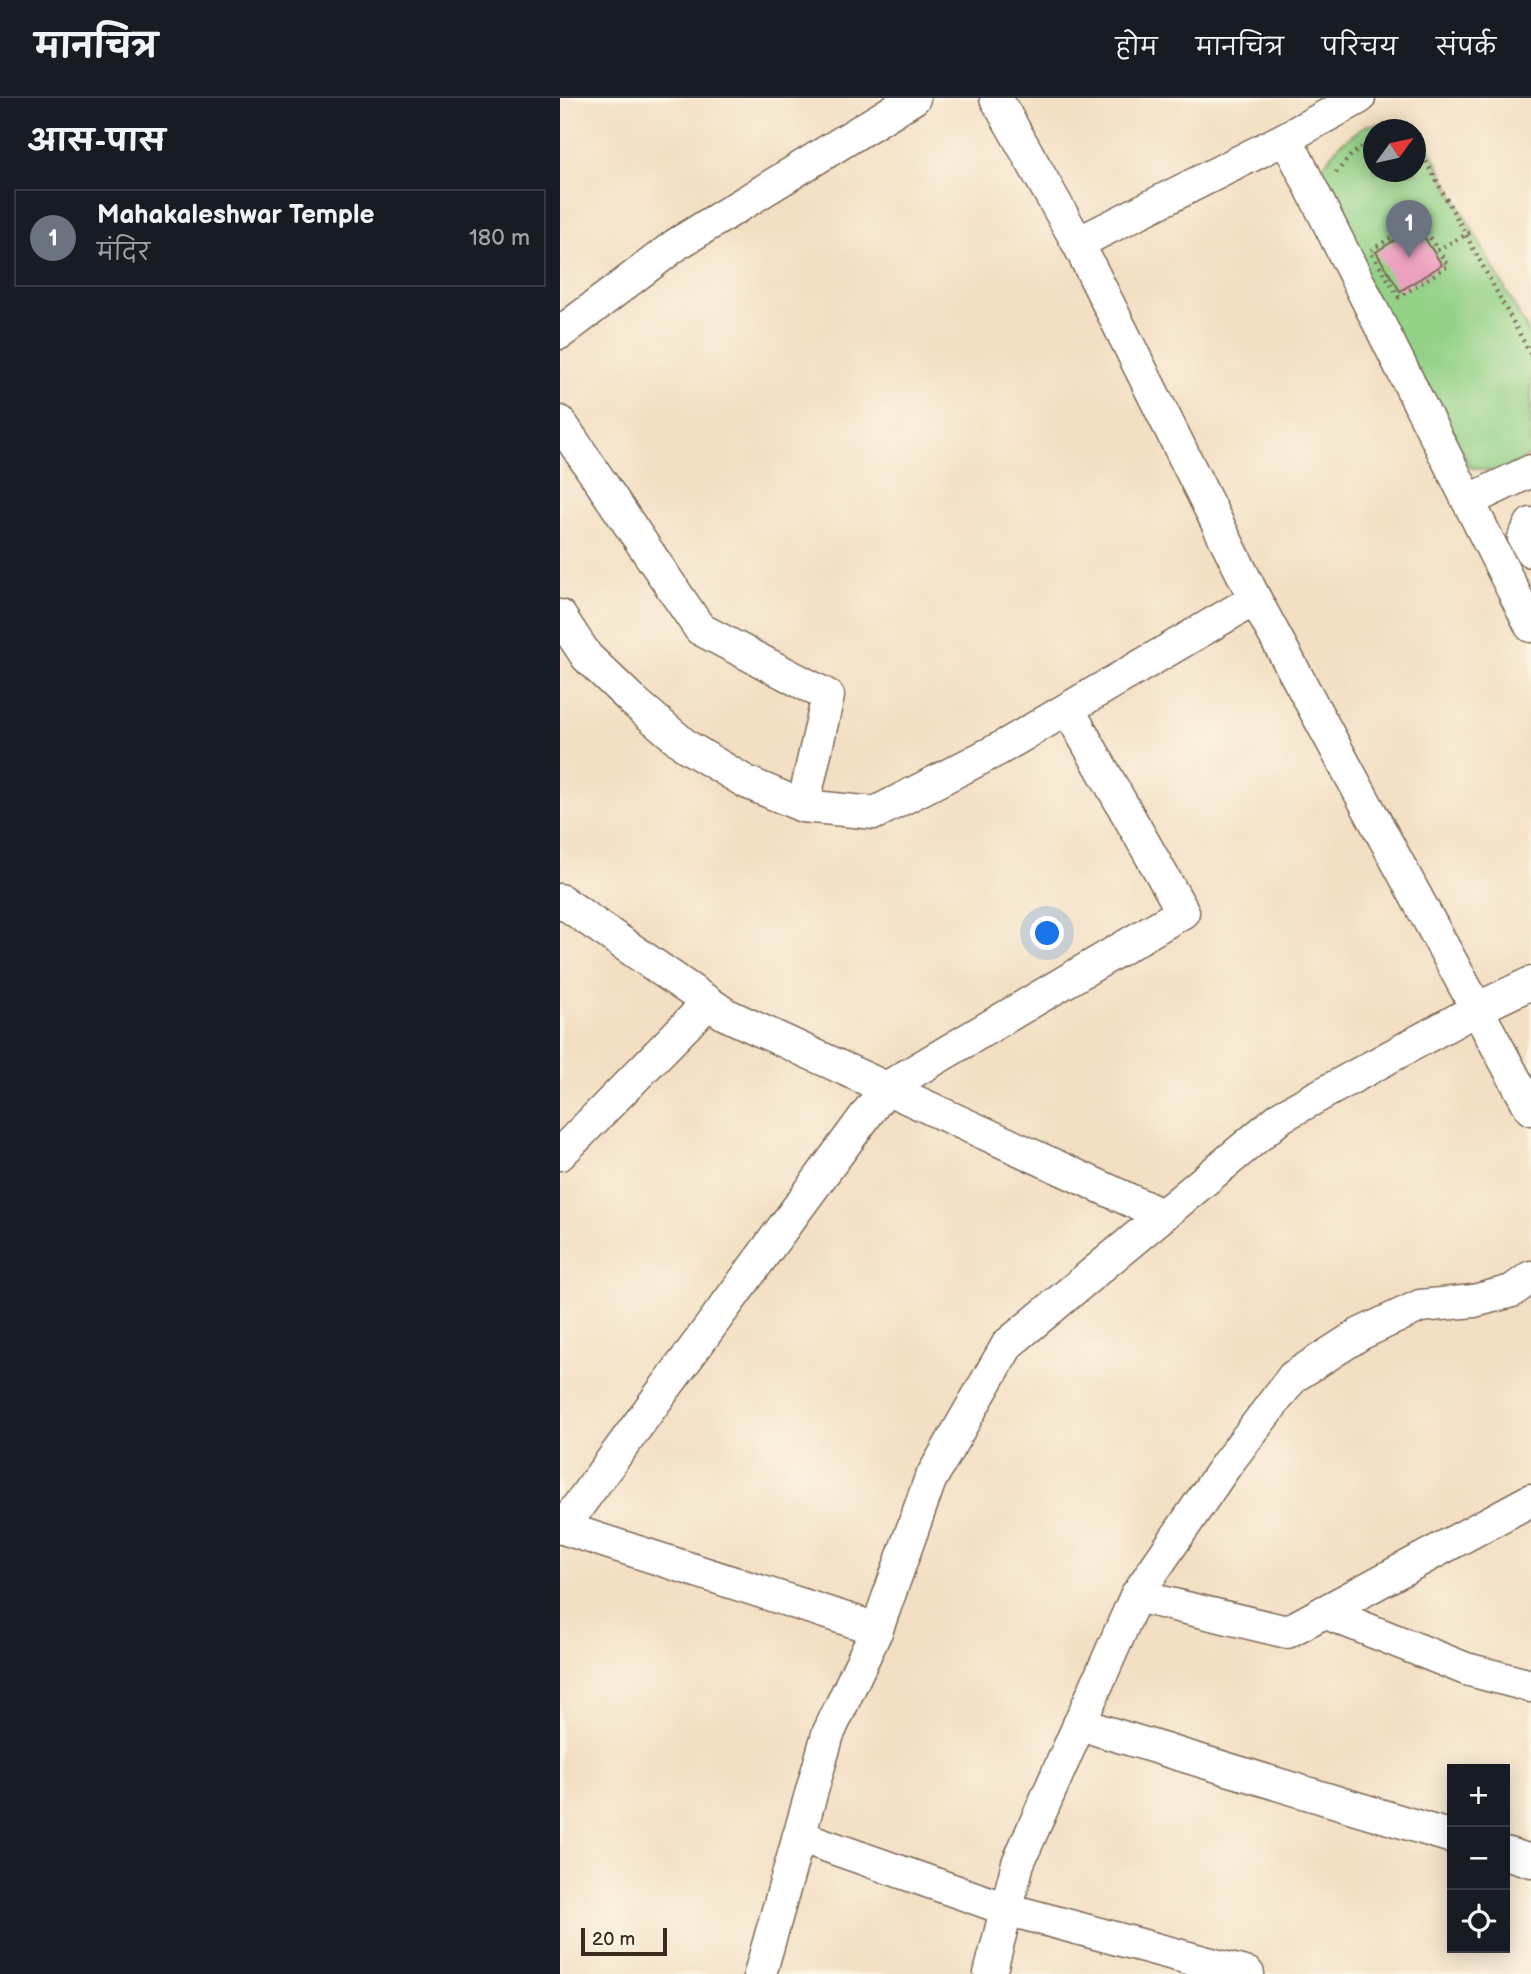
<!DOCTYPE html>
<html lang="hi">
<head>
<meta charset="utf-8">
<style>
	body { margin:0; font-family:"Balsamiq Sans","Playpen Sans Deva",sans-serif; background:#242831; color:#f1f3f6 }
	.controls { position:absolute; right:21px; bottom:21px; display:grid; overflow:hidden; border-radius:0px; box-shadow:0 4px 18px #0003 }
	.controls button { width:63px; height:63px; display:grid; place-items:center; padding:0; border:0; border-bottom:2px solid #363941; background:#171b24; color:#f1f3f6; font:35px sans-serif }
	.compass { position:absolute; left:803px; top:21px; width:63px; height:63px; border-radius:50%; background:#171b24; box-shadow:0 4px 18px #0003; rotate:57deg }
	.scale { position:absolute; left:21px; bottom:18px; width:86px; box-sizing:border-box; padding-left:7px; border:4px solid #3b2a1e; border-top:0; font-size:19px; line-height:24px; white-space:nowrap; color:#3b2a1e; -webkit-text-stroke:5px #fcf5e5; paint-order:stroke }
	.you { position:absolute; left:488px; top:836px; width:24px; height:24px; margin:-18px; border:5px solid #fff; border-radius:50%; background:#1a73e8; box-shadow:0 0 0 10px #1a73e833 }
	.badge { display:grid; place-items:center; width:46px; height:46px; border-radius:50%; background:#c8321e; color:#fff; font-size:23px; font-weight:700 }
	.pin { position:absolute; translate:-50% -58px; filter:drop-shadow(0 2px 4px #0008) }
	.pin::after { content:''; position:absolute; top:37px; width:24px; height:21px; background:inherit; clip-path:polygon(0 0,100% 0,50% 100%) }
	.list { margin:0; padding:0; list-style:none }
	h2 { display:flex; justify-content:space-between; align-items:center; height:91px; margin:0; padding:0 28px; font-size:30px }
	h2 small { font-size:23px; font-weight:400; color:#9ea1a6 }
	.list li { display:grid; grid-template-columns:46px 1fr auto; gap:21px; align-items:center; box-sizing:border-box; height:98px; margin:0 14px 14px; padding:0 14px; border:2px solid #363941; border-radius:0px }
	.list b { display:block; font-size:26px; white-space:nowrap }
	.list p { margin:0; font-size:23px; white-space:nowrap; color:#9ea1a6 }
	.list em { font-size:23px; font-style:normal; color:#9ea1a6 }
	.icon { flex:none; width:38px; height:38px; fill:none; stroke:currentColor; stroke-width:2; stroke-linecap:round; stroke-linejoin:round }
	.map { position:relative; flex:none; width:971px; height:1876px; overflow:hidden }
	header { display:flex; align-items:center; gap:42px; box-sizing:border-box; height:98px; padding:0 35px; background:#171b24; border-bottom:2px solid #363941 }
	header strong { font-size:33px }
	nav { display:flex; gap:38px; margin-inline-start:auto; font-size:24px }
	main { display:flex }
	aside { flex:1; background:#171b24 }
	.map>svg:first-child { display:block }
	.green { fill:#94d288; stroke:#687e53; stroke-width:2 }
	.building { fill:#eca1bf }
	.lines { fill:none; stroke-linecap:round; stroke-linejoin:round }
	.minor-casing { stroke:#7b6958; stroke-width:35 }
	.path { stroke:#7b6958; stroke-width:4.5; stroke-dasharray:2 5; stroke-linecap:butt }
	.minor { stroke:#fff; stroke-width:32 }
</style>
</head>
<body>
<header>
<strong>मानचित्र</strong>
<nav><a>होम</a><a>मानचित्र</a><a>परिचय</a><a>संपर्क</a></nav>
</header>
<main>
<aside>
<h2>आस-पास<small></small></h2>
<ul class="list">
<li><span class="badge" style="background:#6b7280">1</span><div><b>Mahakaleshwar Temple</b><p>मंदिर</p></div><em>180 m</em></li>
</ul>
</aside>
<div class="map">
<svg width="971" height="1876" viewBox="0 0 971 1876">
	<rect width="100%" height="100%" fill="#fcf5e5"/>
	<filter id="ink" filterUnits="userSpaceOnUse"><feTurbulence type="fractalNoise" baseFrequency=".0143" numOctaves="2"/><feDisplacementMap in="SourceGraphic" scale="14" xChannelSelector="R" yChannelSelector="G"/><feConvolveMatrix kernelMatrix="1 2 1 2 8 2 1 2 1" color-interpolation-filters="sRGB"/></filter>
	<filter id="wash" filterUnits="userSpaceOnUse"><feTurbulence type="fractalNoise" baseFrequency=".00686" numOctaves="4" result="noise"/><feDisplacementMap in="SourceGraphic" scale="28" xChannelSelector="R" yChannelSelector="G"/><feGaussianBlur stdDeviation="1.57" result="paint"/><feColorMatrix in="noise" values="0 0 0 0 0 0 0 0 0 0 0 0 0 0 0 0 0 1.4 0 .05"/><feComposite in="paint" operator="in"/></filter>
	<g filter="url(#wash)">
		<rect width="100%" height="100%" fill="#f3dfc3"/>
		<!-- green -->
		<polygon class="green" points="834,23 855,32 814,32 814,74 856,74 856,32 861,34 897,104 971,238 971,356 939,375 910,369 811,191 757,76 779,47 805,28"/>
		<g id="blocks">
			<!-- building -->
			<polygon class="building" points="857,128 882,167 840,193 816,154"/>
		</g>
	</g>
	<g filter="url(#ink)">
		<use href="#blocks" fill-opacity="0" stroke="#7b6958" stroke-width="2"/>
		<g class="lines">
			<!-- minor casing -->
			<g class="minor-casing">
				<g id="minor">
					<polyline points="436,0 518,145 695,501"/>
					<polyline points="726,40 799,0"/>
					<polyline points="518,145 726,40 971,528"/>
					<polyline points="0,235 117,146 354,0"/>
					<polyline points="0,324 140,531 268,598 243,708"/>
					<polyline points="908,403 971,373"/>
					<polyline points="971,426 964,440 971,453"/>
					<polyline points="0,518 27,559 72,602 126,648 186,684 243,708 315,715 439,651 695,501 971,1011"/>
					<polyline points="0,802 165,916 602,1117"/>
					<polyline points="0,1056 148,905"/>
					<polyline points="971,1179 952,1193 914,1203 860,1208 800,1236 733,1279 666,1367 576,1498 727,1534 971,1402"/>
					<polyline points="0,1429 317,1531"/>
					<polyline points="2,1430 326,990 623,814 508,611"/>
					<polyline points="764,1514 906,1571 971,1588"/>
					<polyline points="519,1626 892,1739"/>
					<polyline points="238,1740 239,1738 446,1811 688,1876"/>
					<polyline points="945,1755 971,1763"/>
					<polyline points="200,1876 268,1636 317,1531 370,1382 448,1246 722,1018 917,911 971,885"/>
					<polyline points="430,1876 458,1765 576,1498"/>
				</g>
			</g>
			<!-- path -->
			<g class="path">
				<polyline points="856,45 971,257"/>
				<polyline points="776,75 791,57 814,41"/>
				<polygon points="859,122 888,168 839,199 810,153"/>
				<polyline points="877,152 913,133"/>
			</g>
			<!-- minor -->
			<use href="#minor" class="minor"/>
		</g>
	</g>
</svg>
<div class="controls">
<button>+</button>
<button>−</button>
<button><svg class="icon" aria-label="locate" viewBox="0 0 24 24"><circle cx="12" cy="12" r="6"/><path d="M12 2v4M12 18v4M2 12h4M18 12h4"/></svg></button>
</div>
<svg class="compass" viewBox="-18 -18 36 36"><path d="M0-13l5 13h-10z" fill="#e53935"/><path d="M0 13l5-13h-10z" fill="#9ea1a6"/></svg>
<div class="scale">20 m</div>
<div class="you"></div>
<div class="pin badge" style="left:849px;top:160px;background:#6b7280">1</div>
</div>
</main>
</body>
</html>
